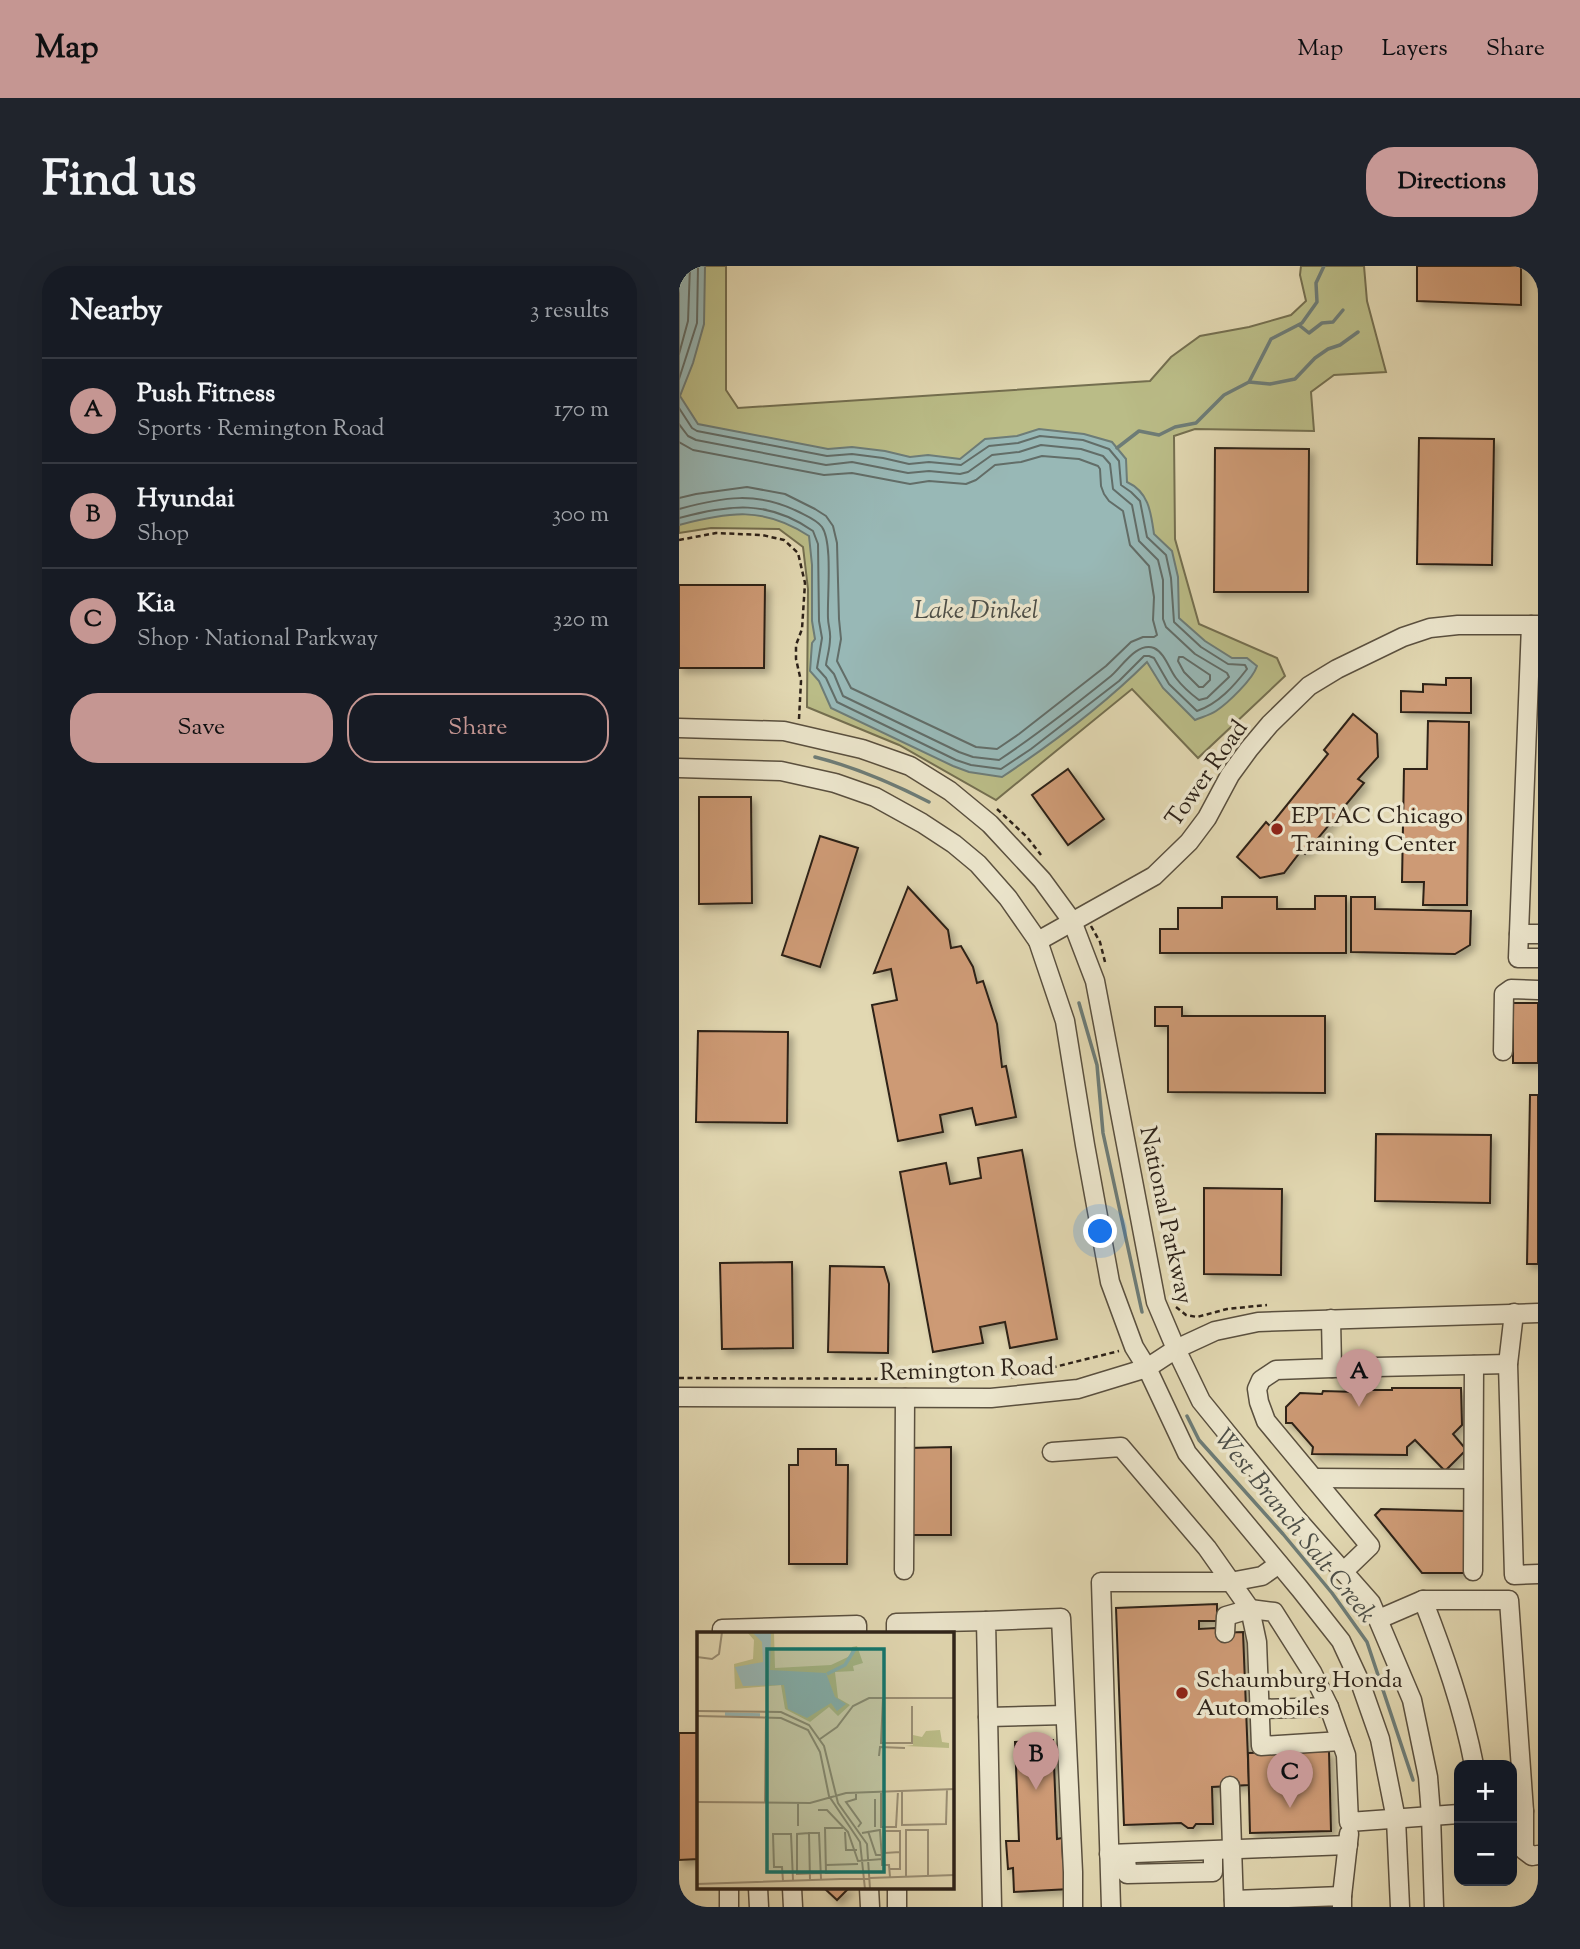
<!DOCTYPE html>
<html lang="en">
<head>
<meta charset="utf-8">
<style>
	body { margin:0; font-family:"Sorts Mill Goudy",serif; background:#20242c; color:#f1f3f6 }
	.controls { position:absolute; right:21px; bottom:21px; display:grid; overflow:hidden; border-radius:14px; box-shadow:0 7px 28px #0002 }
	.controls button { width:63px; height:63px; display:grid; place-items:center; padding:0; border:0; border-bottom:2px solid #363941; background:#171b24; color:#f1f3f6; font:35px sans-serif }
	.you { position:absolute; left:422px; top:966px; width:24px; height:24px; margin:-18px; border:5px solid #fff; border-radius:50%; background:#1a73e8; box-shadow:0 0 0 10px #1a73e833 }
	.badge { display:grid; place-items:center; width:46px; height:46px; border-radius:50%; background:#c59692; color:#111; font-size:23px; font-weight:700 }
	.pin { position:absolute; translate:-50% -58px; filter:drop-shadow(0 2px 4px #0008) }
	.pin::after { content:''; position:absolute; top:37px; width:24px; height:21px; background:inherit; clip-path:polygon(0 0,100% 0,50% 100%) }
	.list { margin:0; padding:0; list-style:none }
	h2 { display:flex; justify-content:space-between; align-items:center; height:91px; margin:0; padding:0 28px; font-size:30px }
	h2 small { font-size:23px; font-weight:400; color:#9ea1a6 }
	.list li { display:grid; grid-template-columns:46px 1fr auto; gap:21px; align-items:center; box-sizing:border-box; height:105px; padding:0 28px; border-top:2px solid #363941 }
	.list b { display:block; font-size:26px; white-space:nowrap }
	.list p { margin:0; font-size:23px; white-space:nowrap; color:#9ea1a6 }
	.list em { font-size:23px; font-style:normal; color:#9ea1a6 }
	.actions { display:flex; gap:14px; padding:21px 28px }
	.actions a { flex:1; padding:16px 0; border:2px solid #c59692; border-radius:28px; text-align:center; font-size:24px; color:#c59692 }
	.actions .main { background:#c59692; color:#111 }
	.map { position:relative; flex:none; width:859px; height:1641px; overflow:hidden; border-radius:28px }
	header { display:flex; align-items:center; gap:42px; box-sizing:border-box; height:98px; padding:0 35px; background:#c59692; color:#111 }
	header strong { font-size:33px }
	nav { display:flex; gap:38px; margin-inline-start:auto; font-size:24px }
	.intro { display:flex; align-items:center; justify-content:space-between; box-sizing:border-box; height:168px; padding:0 42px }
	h1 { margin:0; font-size:49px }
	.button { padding:18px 32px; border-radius:28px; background:#c59692; color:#111; font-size:24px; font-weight:700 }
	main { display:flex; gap:42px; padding:0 42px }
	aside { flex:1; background:#171b24; border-radius:28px; box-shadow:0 7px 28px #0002 }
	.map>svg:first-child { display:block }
	.green { fill:#babc87; stroke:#746f50; stroke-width:2 }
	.water { fill:#98b8b6; stroke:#6d7c77; stroke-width:2 }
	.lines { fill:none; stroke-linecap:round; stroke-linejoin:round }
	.shore { stroke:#626d68; stroke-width:2 }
	.stream { stroke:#6d7c77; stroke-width:3.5 }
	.building { fill:#cd9a74; stroke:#2d2219; stroke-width:2; filter:url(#shadow) }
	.minor-casing { stroke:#5a503f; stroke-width:21 }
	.path { stroke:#2d2219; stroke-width:2.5; stroke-dasharray:5 3.5; stroke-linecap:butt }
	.minor { stroke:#ece6cd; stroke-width:18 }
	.poi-dot { fill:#8f2418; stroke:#ece6cd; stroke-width:2.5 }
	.labels { text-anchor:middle; stroke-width:7; stroke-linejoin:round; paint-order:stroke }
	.street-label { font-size:24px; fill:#2d2219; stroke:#ece6cd }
	.poi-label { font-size:24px; fill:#2d2219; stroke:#ece6cd; text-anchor:start }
	.water-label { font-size:26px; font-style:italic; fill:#4d4f48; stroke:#ece6cd }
	.inset-river { fill:none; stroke:#98b8b6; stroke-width:3.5 }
	.inset-road { fill:none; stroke:#9a8f75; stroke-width:2 }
	.view { fill:#0f766e; fill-opacity:0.15; stroke:#0f766e; stroke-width:3.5 }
	.inset-edge { fill:none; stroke:#2d2219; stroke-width:3.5 }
</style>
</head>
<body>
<header>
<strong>Map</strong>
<nav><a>Map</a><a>Layers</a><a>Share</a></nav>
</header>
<div class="intro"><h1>Find us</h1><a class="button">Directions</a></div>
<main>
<aside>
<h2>Nearby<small>3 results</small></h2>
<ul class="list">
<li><span class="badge">A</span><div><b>Push Fitness</b><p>Sports · Remington Road</p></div><em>170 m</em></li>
<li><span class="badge">B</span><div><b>Hyundai</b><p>Shop</p></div><em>300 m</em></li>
<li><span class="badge">C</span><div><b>Kia</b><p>Shop · National Parkway</p></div><em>320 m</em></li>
</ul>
<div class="actions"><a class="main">Save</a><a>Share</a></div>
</aside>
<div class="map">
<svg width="859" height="1641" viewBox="0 0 859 1641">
	<defs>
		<filter id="shadow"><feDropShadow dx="4.5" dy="4.5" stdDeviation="3.5" flood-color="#0004"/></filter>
	</defs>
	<rect width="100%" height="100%" fill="#e2d8b2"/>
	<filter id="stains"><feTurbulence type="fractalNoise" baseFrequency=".00286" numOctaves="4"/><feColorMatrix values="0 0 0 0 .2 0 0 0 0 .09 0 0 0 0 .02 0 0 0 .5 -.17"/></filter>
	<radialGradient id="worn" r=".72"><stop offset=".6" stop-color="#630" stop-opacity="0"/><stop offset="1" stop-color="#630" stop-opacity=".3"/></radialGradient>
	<!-- green -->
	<polygon class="green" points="0,0 47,0 47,124 59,142 471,115 492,91 521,70 570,61 612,49 627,35 621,9 622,0 685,0 688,35 707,106 655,109 632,126 635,165 516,163 495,170 496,273 520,358 598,392 606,410 519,492 453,423 317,534 220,479 128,441 129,323 124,281 100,263 32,262 0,267"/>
	<!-- water -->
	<path class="water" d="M0,0H26L25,58L14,97L1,130L19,158L149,183L173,181L206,185L231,191L249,189L281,193L306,173L338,170L360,163L405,168L433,176L447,193L448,216C470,226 472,247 475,268L493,285L499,311L500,352L526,375L553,392H568L578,400C574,413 549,437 537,445C531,449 523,451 516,454L484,422L468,396C425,439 374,477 323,511L290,506L274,500L152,442L140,415L131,405L133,377L136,373L133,355V299L130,270C85,240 49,246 0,259Z"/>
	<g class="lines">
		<!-- shore -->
		<g class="shore">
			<polyline points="0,88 9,55 11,0"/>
			<polyline points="0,113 18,57 19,0"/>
			<path d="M0,142L13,162L18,165L148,190L173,188L204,192L230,198L250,196L282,199L310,180L339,177L361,170L404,174L430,183L440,195L442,219L452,226L461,235L468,271L487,289L492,312L495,356L522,381L549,398L566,399L568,403C555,420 539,438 518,445L490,418L475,392L470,390H465L440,415L352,483L322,503L292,499L277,494L158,436L147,412L138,402L143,372L140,355L139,278L134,265C88,233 51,239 0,252"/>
			<path d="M0,158L9,170L17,174L147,199L173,196L229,207L250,205L281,208L289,206L313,189L340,186L362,179L402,183L424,190L431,198L434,223L453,239L460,275L479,294L484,314V353L487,361L516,388L548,407L550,411L528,432L520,434C512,428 503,420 497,412C490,403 486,387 475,382C457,376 443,401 432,410C396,439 359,468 320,494L294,491L280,486L164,430L155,408L147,399C148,391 151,382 151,373C152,366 149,359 149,352C148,331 154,277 143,261C138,254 128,250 120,246C78,225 44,231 0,243"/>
			<polyline points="0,176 14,184 145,209 173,207 231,218 250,215 287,218 297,214 316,199 342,196 363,190 400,193 419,200 421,203 422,220 425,228 430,235 444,245 451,279 470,300 475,331 474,354 478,369 475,371 464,371 452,376 427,400 340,468 318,483 297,481 172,422 158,395 162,373 160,353 158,277 154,260 147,250 136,243 106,228 68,221 17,228 0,232"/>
			<polygon points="500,391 504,391 531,409 531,414 524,421 520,421 505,406 499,395"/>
		</g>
		<!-- stream -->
		<g class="stream">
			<polyline points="620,59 630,67 643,57 654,56 664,44"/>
			<polyline points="570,116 591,118 616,113 636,92 649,83 661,79 679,66"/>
			<polyline points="438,182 460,165 480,169 496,161 517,157 545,129 570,116 592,73 623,57 638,36 637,17 645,0"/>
			<path d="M136,491C176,501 213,517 250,536"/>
			<polyline points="400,737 418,799 424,867 463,1046"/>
			<polyline points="508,1150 520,1174 604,1268 653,1327 688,1376 734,1514"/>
		</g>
	</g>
	<!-- building -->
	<g class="building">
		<polygon points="738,0 842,0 842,39 738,35"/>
		<polygon points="740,172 815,173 813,299 738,298"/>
		<polygon points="536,182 630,183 629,326 535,326"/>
		<polygon points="0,319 86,319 85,402 0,402"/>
		<polygon points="767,412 792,412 792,447 722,446 722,425 744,426 744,418 767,419"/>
		<polygon points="674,448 698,468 699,491 679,513 685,517 626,588 622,585 605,607 581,612 558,591 587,556 591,560 649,488 645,484"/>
		<polygon points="749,455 790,456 788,639 744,639 745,616 723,616 725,503 748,503"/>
		<polygon points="389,503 425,553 389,579 353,529"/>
		<polygon points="20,531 72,531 73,637 20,638"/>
		<polygon points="141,570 179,582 141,701 103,689"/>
		<polygon points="229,621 269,664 272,682 282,680 294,701 298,717 304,715 318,758 323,801 327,800 337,851 297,859 293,842 261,849 264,866 219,875 193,739 218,734 212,703 195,707"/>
		<polygon points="636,630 667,630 667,687 481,687 481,663 499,663 499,642 543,642 543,631 598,631 598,643 636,643"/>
		<polygon points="672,631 696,631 696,643 792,645 791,679 776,688 672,686"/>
		<rect x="834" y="737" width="25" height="60"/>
		<polygon points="476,741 503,741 503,750 646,750 646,827 489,826 489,760 476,760"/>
		<polygon points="19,765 109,766 108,857 17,856"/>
		<polygon points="851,829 859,829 859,998 848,998"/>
		<polygon points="697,868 812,869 811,937 696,935"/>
		<polygon points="343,884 378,1073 331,1082 326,1056 301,1061 304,1077 254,1086 221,906 267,897 271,918 302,912 299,892"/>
		<polygon points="525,922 603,923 602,1009 525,1008"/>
		<polygon points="113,996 114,1082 43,1083 41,997"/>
		<polygon points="151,1000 205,1001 210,1018 209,1087 149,1086"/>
		<polygon points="713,1122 782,1122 783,1159 774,1168 785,1181 786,1185 766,1205 736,1174 728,1181 728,1189 633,1188 634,1181 613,1157 607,1157 607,1141 621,1127 643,1128 644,1125 678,1126 678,1124 713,1124"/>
		<polygon points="272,1181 272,1269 227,1269 229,1182"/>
		<polygon points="119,1183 157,1183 157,1199 169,1199 168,1298 110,1298 110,1199 119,1199"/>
		<polygon points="702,1243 786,1245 785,1307 743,1307 696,1249"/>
		<polygon points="538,1338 538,1355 520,1355 520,1363 537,1362 537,1367 564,1366 570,1519 533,1521 534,1558 517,1558 514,1562 509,1562 502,1557 445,1559 437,1342"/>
		<polygon points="0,1467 19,1467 19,1593 0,1594"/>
		<polygon points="374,1474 378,1573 383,1572 384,1594 390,1593 391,1623 335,1626 334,1602 329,1603 327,1575 340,1575 336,1476"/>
		<polygon points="650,1485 652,1565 571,1567 569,1487"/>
		<polygon points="145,1622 170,1622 158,1634"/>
	</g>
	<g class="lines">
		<!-- minor casing -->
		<g class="minor-casing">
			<g id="minor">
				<polyline points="852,359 839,692 859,692"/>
				<polyline points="0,462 105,465 183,483 231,500 271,525 311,558 363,614 393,655 416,715 477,1036 497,1083 522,1135 617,1252 692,1337 733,1434 749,1511 752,1549 755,1641"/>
				<polyline points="0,502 102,505 156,517 196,531 243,557 275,578 299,598 329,632 359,675 386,755 406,879 431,1016 455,1081 468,1102 508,1187 621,1323 662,1375 681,1416 701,1473 717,1553 721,1641"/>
				<polyline points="840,668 859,668"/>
				<polyline points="359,675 475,610 510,576 528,552 551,509 570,483 591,458 630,420 658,403 724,371 751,362 779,359 859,359"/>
				<polyline points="824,785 825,728 832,723 859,724"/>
				<polyline points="835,1047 829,1098 835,1309 859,1308"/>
				<polyline points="652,1053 653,1102 597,1104 582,1114 578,1123 580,1136 587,1155 691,1280 664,1306"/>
				<polyline points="653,1102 829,1098"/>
				<polyline points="0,1131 312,1132 399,1123 468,1102 497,1083 536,1065 579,1056 859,1047"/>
				<polyline points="373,1186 442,1181 528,1282 571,1343 578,1376 582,1480 662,1475"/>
				<polyline points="635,1212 794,1213"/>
				<polyline points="225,1304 226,1132"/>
				<polyline points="794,1305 795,1099"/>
				<path d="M744,1334C765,1388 784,1442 795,1499"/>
				<polyline points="700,1353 744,1334 830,1334 845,1545"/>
				<polyline points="546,1367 547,1350 571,1343 595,1346 633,1406 650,1441 667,1489 670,1556 780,1548"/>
				<polyline points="43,1368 43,1363 178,1359 178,1368"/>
				<polyline points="217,1368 217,1357 307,1355"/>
				<polyline points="580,1443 650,1441"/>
				<polyline points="309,1451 386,1449"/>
				<polyline points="551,1520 555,1641"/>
				<polyline points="833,1545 845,1545 845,1584 853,1590 859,1589"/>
				<polyline points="430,1588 669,1579"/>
				<polyline points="447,1588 448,1608 534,1606 534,1585"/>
				<polyline points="50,1622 50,1641"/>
				<polyline points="79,1622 80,1641"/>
				<polyline points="113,1622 114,1641"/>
				<polyline points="190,1622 191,1641"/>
				<polyline points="218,1622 218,1641"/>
				<polyline points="663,1630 670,1568"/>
				<polyline points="555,1634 663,1630 663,1641"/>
				<polyline points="313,1641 307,1355 382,1352 394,1606 394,1641"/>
				<polyline points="432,1641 422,1316 551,1316 583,1310 600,1298"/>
			</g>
		</g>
		<!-- path -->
		<g class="path">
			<polyline points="0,274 37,267 83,269 105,274 119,287 126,317 123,363 117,379 117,393 122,415 120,453"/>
			<polyline points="318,543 348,571 362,589"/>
			<polyline points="412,660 421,676 426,696"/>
			<polyline points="497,1041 507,1049 518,1051 548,1043 588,1039"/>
			<polyline points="0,1112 254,1113 275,1110 335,1111 440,1085"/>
		</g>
		<!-- minor -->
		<use href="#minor" class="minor"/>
	</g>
	<!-- markers -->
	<g class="poi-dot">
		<circle cx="598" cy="563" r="7"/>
		<circle cx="503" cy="1427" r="7"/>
	</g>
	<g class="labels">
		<!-- street labels -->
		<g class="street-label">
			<text transform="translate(527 507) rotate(-55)" y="8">Tower Road</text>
			<text transform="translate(488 949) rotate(78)" y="8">National Parkway</text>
			<text transform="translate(288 1103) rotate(-2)" y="8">Remington Road</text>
		</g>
		<!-- poi labels -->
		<g class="poi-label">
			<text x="612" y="557">EPTAC Chicago<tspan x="612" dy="28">Training Center</tspan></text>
			<text x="517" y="1421">Schaumburg Honda<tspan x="517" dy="28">Automobiles</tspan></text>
		</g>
		<!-- water labels -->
		<g class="water-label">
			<text x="297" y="352">Lake Dinkel</text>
			<text transform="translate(617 1259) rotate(51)" y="9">West Branch Salt Creek</text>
		</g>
	</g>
	<!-- overview -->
	<g transform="translate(18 1366)">
		<rect width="257" height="257" fill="#e2d8b2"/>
		<path d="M50,0H77L78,36L134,33L153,24L155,15L160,14L166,31L156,34L157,39L138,40L141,66L153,73L141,84L132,75L113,90L88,77L84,53L38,57L37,32L56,27L57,8ZM243,98L245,110L252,111V116L208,114L216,113V103L225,105L229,99Z" fill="#babc87"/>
		<path d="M55,0H74L73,38L129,41L138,65L149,72L140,79L134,71L110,86L91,77L87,53L46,54L38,35L66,30L65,10Z" fill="#98b8b6"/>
		<path class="inset-river" d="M130,42L148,33L158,17M28,82L63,83"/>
		<path class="inset-road" d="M0,25L15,27L22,22L25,0M186,66L184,111H215V74M0,79L84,80L112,93L127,114L141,171L170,212L173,257M0,84L84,86L111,98L123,120L132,164L163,210L168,257M123,107L140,95L156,74L172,66H258M182,124L183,115L208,116M205,159V193L249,192L250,157M159,160V167L149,170L164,191L161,195M184,160V195H199L201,159M0,170L113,171L149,161L258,157M68,171L69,84M121,178H130L151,200L161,229L185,227V233H192L193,245M101,194V171M178,195V167M171,199L179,223H185M148,200L149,218H160M112,201L100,202V242L124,241M165,201L183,198L185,227M129,233L161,232M192,237H203V199H188V221L203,220M146,240L129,241L128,196H146M209,244V198H231V244M113,248L112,201H122L124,247M86,249L85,235H77L76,202H94L96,248M0,252L258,243"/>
		<path class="view" d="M70,17H187V240H70Z"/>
		<rect width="257" height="257" class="inset-edge"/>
	</g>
	<rect width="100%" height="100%" filter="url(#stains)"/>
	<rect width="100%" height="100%" fill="url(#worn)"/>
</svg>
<div class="controls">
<button>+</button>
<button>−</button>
</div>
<div class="you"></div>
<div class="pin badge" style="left:680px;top:1141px">A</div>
<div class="pin badge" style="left:357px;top:1524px">B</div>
<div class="pin badge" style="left:611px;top:1542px">C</div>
</div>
</main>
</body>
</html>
